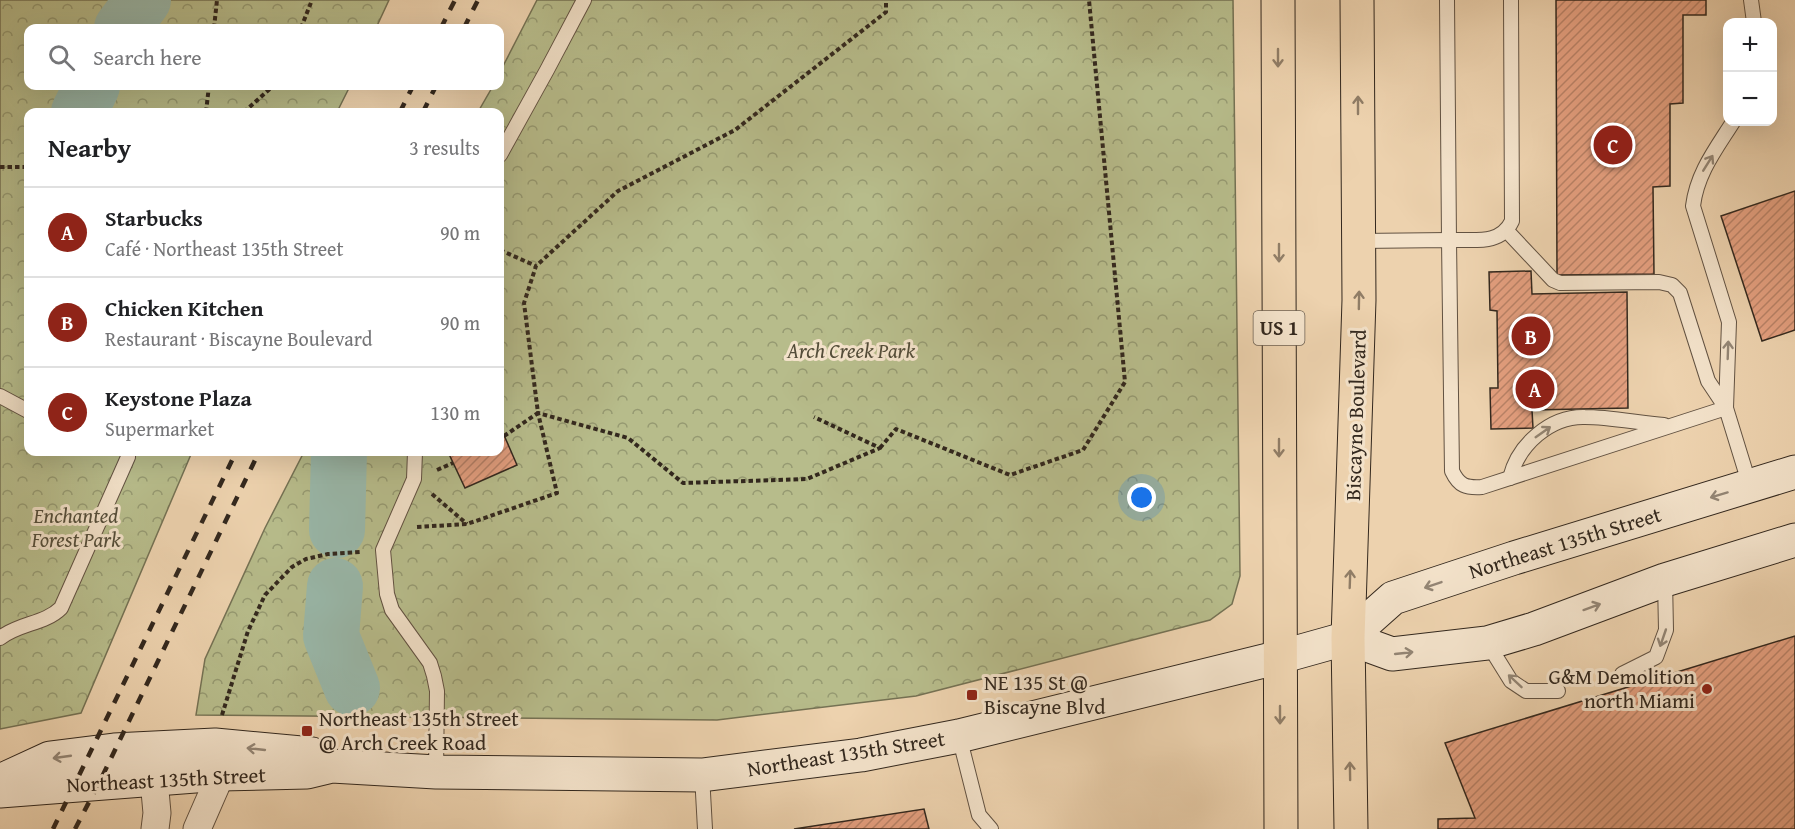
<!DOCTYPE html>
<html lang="en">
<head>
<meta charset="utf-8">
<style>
	body { margin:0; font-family:"Gentium Book Plus",serif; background:#f6f6f6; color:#202124 }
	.controls { position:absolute; right:18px; top:18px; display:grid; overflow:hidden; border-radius:12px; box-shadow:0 6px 24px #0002 }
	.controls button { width:54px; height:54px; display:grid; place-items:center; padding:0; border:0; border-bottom:2px solid #e0e0e0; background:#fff; color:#202124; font:30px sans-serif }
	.you { position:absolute; left:1142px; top:498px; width:21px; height:21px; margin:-15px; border:4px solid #fff; border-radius:50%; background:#1a73e8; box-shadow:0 0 0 9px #1a73e833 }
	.badge { display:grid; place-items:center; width:39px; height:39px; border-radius:50%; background:#8f2418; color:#fff; font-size:20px; font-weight:700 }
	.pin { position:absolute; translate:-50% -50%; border:3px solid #fff; box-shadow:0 2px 6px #0006 }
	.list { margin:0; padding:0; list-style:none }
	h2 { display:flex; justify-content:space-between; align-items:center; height:78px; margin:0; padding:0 24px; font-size:26px }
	h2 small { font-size:20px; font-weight:400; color:#757577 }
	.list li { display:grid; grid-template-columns:39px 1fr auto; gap:18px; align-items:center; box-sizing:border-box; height:90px; padding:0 24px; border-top:2px solid #e0e0e0 }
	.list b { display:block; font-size:22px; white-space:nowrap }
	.list p { margin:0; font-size:20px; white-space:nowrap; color:#757577 }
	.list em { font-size:20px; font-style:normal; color:#757577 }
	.icon { flex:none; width:33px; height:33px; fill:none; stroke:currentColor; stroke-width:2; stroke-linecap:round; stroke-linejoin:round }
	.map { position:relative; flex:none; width:1795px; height:829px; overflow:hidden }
	.search { position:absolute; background:#fff; box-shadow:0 6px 24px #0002; left:24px; top:24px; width:480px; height:66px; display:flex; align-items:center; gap:15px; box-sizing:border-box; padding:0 21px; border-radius:12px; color:#757577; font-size:22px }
	.panel { position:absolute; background:#fff; box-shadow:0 6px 24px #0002; left:24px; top:108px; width:480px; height:348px; border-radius:12px }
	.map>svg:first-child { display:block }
	.park { fill:url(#park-crowns); stroke:#757254; stroke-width:1.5 }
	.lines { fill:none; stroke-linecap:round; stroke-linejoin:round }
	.river { stroke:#99b8aa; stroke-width:56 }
	.building { fill:url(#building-hatch); stroke:#33281e; stroke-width:1.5 }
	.lane-casing { stroke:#625242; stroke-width:16 }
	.street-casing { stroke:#625242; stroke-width:29 }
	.secondary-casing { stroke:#33281e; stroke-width:35 }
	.primary-casing { stroke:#33281e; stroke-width:35 }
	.path { stroke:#33281e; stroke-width:4; stroke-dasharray:4.5 3; stroke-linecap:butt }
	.lane { stroke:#f3e2ca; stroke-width:14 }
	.street { stroke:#f3e2ca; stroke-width:27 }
	.secondary { stroke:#f3e2ca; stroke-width:33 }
	.primary { stroke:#edd2ae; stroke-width:33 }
	.rail { stroke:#33281e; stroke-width:4.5; stroke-dasharray:10 10; stroke-linecap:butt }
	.oneway { stroke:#907d66 }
	.oneway2 { stroke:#938574 }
	.poi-dot { fill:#8f2418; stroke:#f3e2ca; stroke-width:2 }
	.labels { text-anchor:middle; stroke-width:6; stroke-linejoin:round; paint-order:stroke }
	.shield { fill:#f3e2ca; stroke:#6d6052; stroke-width:1.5 }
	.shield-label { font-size:20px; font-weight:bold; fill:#33281e }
	.park-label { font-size:21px; font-style:italic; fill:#544d39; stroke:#f3e2ca }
	.street-label { font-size:21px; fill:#33281e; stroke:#f3e2ca }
	.poi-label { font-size:21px; fill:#33281e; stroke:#f3e2ca; text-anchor:start }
</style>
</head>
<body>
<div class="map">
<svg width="1795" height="829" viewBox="0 0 1795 829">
	<defs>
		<pattern id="park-crowns" width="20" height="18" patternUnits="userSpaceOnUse" patternTransform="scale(1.5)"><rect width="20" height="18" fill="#b7bc8b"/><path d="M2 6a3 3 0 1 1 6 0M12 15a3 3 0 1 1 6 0" fill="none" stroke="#959971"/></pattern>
		<pattern id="building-hatch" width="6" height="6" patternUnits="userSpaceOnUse" patternTransform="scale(1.5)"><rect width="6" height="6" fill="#e49f7f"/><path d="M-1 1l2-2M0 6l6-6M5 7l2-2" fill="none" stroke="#b98267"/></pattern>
	</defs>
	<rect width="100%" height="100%" fill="#edd2ae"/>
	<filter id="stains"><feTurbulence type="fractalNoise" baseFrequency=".00333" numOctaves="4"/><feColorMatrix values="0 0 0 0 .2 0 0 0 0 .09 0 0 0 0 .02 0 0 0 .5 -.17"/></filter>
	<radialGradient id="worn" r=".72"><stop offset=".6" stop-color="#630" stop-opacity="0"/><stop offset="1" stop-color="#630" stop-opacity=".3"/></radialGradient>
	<!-- park -->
	<g class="park">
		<polygon points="0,0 389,0 376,28 28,28 28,86 350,86 337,112 28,112 28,452 192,452 81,713 0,729"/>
		<polygon points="537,0 1233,0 1240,576 1232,604 1210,620 916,696 717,720 196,715 205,659 265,528 304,452 500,452 500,112 478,112 493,86 500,86 500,72"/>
	</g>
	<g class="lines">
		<!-- river -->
		<g class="river">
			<polyline points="122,28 143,0"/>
			<polyline points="79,112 92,86"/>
			<polyline points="337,530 339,452"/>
			<polyline points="335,586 331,636 352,688"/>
		</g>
	</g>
	<!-- building -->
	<g class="building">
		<polygon points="1556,0 1706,0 1706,15 1683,15 1683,103 1670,104 1670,186 1653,187 1654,274 1557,275"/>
		<polygon points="1795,191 1795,330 1762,341 1721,216"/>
		<polygon points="1531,271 1532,294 1627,292 1628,408 1532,410 1533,428 1491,429 1490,388 1498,388 1497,311 1490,310 1489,272"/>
		<polygon points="500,426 517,465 465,488 448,452 500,452"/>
		<polygon points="1795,636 1795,829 1438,829 1438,819 1475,818 1445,743"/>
		<polygon points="924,809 929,829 794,829"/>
	</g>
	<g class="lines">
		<!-- lane casing -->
		<g class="lane-casing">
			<g id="lane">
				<path d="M1447,0L1449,240C1473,239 1500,246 1512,221L1511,0"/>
				<polyline points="1751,0 1754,22"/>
				<polyline points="500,155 547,70 584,0"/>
				<polyline points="1507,231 1553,280 1560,283 1659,282 1672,285 1680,293 1708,381 1726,408"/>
				<path d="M1359,241L1449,240L1452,471C1459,486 1466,488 1482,487L1726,408L1750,486"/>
				<polyline points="0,396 28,411"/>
				<path d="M1726,408L1729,322L1693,206C1697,173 1716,149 1733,122"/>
				<polyline points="415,452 414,479 383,550 387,594 392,610 430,663 434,676 437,691 436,772"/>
				<path d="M1510,478C1518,445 1550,416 1585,417C1609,417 1639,423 1664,425"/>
				<path d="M0,638C19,623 45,624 61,608L128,457V452"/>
				<polyline points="1488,644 1511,681 1526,691 1558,691"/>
				<polyline points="1622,674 1656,657 1666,630 1665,580"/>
				<polyline points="959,736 979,815 991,829"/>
				<polyline points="702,775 705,829"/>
			</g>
		</g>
		<!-- street casing -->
		<g class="street-casing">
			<g id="street">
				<polyline points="154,780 157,813 155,829"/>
				<polyline points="197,829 221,774"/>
			</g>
		</g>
		<!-- secondary casing -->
		<g class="secondary-casing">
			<g id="secondary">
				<polyline points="1348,638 1392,654 1487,643 1534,629 1665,580 1795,540"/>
				<polyline points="0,781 50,758 114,750 215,745 312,754"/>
				<polyline points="0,791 221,774 307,772 332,766 436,772 702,775 861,755 959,736 1280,657 1348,638 1393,598 1514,558 1795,472"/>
			</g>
		</g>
		<!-- primary casing -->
		<g class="primary-casing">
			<g id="primary">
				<polyline points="1278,0 1281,829"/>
				<polyline points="1351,829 1348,638 1359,300 1357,0"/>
			</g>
		</g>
		<!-- path -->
		<g class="path">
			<polyline points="214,28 217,0"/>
			<polyline points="301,28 312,0"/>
			<polyline points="206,112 209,86"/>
			<polyline points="244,112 273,86"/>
			<polyline points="0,167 28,167"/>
			<polyline points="500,250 536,266"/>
			<polyline points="504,436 538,413 524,303 536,266 618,191 735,130 886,12 886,0"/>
			<polyline points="880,448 896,429 1010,475 1083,450 1125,382 1089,0"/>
			<polyline points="437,470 453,463"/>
			<polyline points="432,494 467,524"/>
			<polyline points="417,527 467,524 557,493 538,413 628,438 683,483 807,479 880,448 814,417"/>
			<polyline points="222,715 248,631 265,595 292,567 306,559 328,554 361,552"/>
		</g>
		<!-- lane -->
		<use href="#lane" class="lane"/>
		<!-- street -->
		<use href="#street" class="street"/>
		<!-- secondary -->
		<use href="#secondary" class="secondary"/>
		<!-- primary -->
		<use href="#primary" class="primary"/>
		<!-- rail -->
		<g class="rail">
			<polyline points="441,28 455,0"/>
			<polyline points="464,28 478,0"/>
			<polyline points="400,112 413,86"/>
			<polyline points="423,112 436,86"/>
			<polyline points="53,829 236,452"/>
			<polyline points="75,829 99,783 259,452"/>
		</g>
	</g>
	<!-- one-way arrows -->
	<defs><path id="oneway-shaft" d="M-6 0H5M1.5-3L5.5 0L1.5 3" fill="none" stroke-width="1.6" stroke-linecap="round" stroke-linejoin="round" transform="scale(1.5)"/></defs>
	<g class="oneway">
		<use href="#oneway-shaft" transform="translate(1278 58) rotate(90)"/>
		<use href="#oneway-shaft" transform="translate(1358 105) rotate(-90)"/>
		<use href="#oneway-shaft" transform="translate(1279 253) rotate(90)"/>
		<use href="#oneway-shaft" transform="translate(1359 300) rotate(-89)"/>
		<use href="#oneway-shaft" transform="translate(1279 448) rotate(90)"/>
		<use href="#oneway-shaft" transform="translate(1350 579) rotate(-88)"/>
		<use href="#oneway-shaft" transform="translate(1280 715) rotate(90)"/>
		<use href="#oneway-shaft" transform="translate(1350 771) rotate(-91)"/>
	</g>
	<g class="oneway2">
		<use href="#oneway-shaft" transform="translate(1708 163) rotate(-58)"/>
		<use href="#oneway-shaft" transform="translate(1728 350) rotate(-88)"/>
		<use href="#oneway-shaft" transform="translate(1543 432) rotate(-35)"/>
		<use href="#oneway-shaft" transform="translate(1719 495) rotate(163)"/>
		<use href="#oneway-shaft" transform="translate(1433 585) rotate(161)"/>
		<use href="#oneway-shaft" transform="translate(1592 607) rotate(-20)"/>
		<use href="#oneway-shaft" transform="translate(1663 638) rotate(109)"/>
		<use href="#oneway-shaft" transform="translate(1404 653) rotate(-6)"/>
		<use href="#oneway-shaft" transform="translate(1515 681) rotate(-137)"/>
		<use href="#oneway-shaft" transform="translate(256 749) rotate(-174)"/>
		<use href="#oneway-shaft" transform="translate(62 757) rotate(172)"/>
	</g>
	<!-- markers -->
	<g class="poi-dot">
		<circle cx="1707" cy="689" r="6"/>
		<rect x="966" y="689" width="12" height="12" rx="3"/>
		<rect x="301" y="725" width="12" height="12" rx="3"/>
	</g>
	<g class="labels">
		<!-- shield labels -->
		<rect class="shield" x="1253.5" y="311" width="51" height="34" rx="4.5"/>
		<g class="shield-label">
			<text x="1279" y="335">US 1</text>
		</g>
		<!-- park labels -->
		<g class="park-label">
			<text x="851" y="358">Arch Creek Park</text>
			<text x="76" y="523">Enchanted<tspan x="76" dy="24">Forest Park</tspan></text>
		</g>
		<!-- street labels -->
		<g class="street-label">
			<text transform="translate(1356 415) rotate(-88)" y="7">Biscayne Boulevard</text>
			<text transform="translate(1565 543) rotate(-17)" y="7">Northeast 135th Street</text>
			<text transform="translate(846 754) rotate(-9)" y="7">Northeast 135th Street</text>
			<text transform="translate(166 780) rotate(-3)" y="7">Northeast 135th Street</text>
		</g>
		<!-- poi labels -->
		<g class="poi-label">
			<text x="1695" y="684" text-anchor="end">G&amp;M Demolition<tspan x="1695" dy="24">north Miami</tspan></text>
			<text x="984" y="690">NE 135 St @<tspan x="984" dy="24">Biscayne Blvd</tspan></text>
			<text x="319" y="726">Northeast 135th Street<tspan x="319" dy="24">@ Arch Creek Road</tspan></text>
		</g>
	</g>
	<rect width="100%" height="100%" filter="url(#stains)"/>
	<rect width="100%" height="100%" fill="url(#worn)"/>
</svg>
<div class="controls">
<button>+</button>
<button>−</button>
</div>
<div class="you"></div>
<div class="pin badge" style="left:1535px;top:389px">A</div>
<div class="pin badge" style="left:1531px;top:336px">B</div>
<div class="pin badge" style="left:1613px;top:145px">C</div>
<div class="search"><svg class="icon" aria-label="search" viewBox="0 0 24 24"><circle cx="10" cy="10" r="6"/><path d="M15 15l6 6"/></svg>Search here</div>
<section class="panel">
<h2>Nearby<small>3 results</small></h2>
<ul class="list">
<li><span class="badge">A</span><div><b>Starbucks</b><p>Café · Northeast 135th Street</p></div><em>90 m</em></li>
<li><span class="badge">B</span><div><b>Chicken Kitchen</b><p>Restaurant · Biscayne Boulevard</p></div><em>90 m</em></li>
<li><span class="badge">C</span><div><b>Keystone Plaza</b><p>Supermarket</p></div><em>130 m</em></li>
</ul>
</section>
</div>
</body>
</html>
